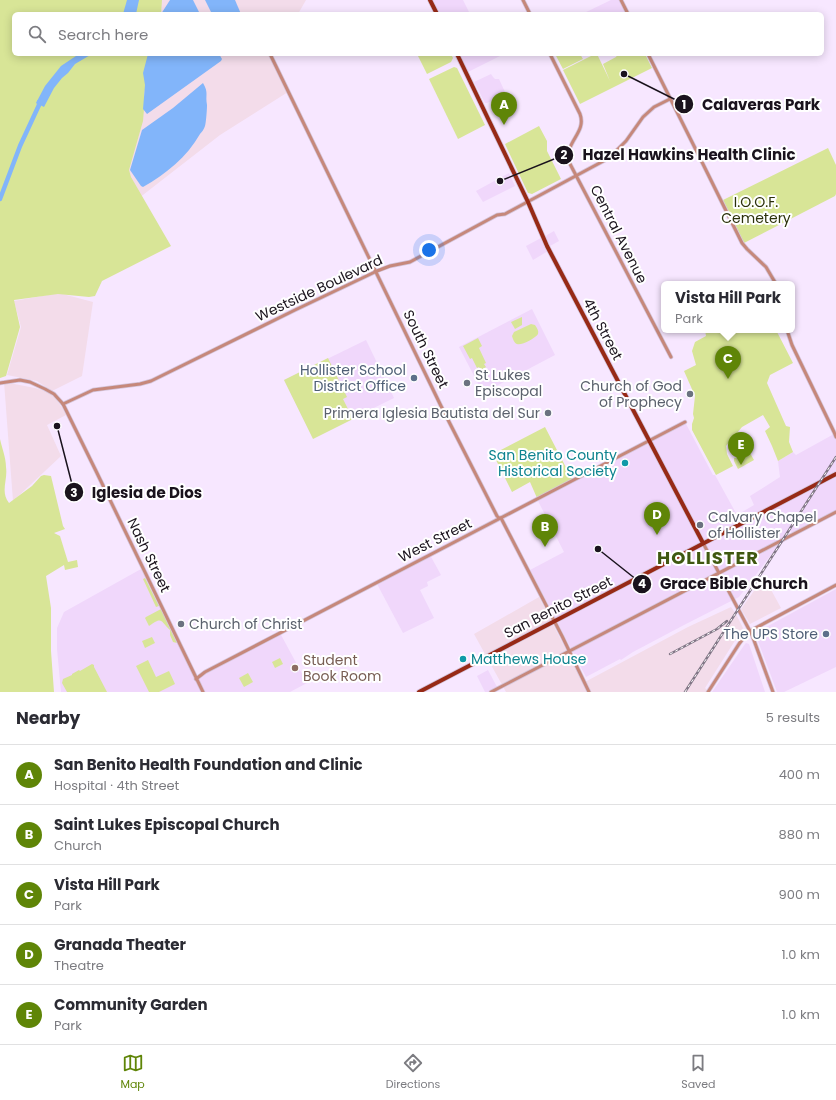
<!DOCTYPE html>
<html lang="en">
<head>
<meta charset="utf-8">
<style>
	body { margin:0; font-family:Poppins,sans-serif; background:#f2f2f3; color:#2b2b33 }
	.you { position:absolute; left:429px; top:250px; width:14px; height:14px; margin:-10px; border:3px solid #fff; border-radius:50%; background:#1a73e8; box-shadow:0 0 0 6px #1a73e833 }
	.badge { display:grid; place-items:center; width:26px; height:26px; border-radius:50%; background:#5f8507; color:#fff; font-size:13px; font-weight:700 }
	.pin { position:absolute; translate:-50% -33px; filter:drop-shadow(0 1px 2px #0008) }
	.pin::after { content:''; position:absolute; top:21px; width:14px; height:12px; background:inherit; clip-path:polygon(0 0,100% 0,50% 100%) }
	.popup { position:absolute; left:661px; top:281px; width:134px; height:52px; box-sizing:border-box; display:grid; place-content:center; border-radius:6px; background:#fff; filter:drop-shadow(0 1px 3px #0005); font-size:13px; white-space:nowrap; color:#7c7c81 }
	.popup b { font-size:15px; color:#2b2b33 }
	.popup::after { content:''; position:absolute; left:50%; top:100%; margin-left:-8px; border:8px solid transparent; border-top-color:#fff }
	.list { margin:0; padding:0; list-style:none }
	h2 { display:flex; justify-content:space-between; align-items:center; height:52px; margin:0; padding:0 16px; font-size:17px }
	h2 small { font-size:13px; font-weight:400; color:#7c7c81 }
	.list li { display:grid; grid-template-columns:26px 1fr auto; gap:12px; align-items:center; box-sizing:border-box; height:60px; padding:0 16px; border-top:1px solid #e1e1e2 }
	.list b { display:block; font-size:15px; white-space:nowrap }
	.list p { margin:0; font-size:13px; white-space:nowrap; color:#7c7c81 }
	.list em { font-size:13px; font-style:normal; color:#7c7c81 }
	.icon { flex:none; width:22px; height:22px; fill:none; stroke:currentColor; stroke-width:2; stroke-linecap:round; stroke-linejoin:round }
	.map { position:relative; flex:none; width:836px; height:692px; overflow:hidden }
	.search { position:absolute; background:#fff; box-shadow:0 2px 10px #0003; left:12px; right:12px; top:12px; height:44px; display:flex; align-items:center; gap:10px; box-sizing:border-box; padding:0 14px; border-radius:6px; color:#7c7c81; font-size:15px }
	.sheet { height:352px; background:#fff }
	nav { display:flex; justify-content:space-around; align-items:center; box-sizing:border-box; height:56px; border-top:1px solid #e1e1e2; background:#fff; font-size:11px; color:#7c7c81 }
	nav a { display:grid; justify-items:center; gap:2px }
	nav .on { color:#5f8507 }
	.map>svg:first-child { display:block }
	.built { fill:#f0d7fb }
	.industrial { fill:#f3dcea }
	.green { fill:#d8e597 }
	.water { fill:#82b5fa }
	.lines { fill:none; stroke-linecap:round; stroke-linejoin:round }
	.river { stroke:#82b5fa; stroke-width:4.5 }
	.minor-casing { stroke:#d4c5db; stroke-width:4.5 }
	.major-casing { stroke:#d4c5db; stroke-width:5.5 }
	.minor { stroke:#c6887b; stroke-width:3 }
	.major { stroke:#972a16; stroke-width:4 }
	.rail-casing { stroke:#817686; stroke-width:2.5 }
	.rail { stroke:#fff; stroke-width:1; stroke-dasharray:3; stroke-linecap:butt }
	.service-dot { fill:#5c6f8a; stroke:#fff; stroke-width:1.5 }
	.worship-dot { fill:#6b7280; stroke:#fff; stroke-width:1.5 }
	.culture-dot { fill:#0f9aa8; stroke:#fff; stroke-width:1.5 }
	.education-dot { fill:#8d6e63; stroke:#fff; stroke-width:1.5 }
	.labels { text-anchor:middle; stroke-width:4; stroke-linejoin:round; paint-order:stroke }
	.park-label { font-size:14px; fill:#2b300a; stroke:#fff }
	.street-label { font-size:14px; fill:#1a131d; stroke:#fff }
	.service-label { font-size:14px; fill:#4e5e75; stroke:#fff; text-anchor:end }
	.worship-label { font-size:14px; fill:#5b616d; stroke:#fff; text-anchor:start }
	.culture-label { font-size:14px; fill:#0d838f; stroke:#fff; text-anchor:end }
	.education-label { font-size:14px; fill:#785e54; stroke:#fff; text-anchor:start }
	.district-label { font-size:18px; font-weight:bold; letter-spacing:1px; fill:#3f5810; stroke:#fff }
	.leader { fill:none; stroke:#1a131d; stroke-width:1.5 }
	.callout-dot { fill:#1a131d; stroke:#fff; stroke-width:1.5 }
	.mark-label { font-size:12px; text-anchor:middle; font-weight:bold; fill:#fff }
	.callout-label { font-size:15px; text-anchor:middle; font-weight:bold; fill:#1a131d; stroke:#fff; stroke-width:4; stroke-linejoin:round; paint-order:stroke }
</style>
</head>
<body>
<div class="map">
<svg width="836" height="692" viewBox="0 0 836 692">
	<rect width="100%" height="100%" fill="#f7e7ff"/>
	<!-- built -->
	<g class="built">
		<polygon points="432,0 463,0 470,14 439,14"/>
		<polygon points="611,0 619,0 626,14 582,14"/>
		<polygon points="459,54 504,54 468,72"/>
		<polygon points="491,74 493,77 495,79 499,79 505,92 505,94 487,103 485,103 474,82"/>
		<polygon points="509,173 515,186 483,202 476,191"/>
		<polygon points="554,231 559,241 550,246 545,238 547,235"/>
		<polygon points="541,238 548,251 533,260 526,246"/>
		<polygon points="532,309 555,355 483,393 459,347"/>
		<polygon points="366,340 394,398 313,438 284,380"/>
		<polygon points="685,422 713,475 715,475 737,515 754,505 750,496 780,477 778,461 793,452 796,455 834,434 836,439 836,512 792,533 790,530 739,597 684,625 633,652 621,660 620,659 586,677 530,570 564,552 537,499"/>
		<polygon points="430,555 441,575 427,582 428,586 420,590 434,618 403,633 376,582"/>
		<polygon points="141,569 195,677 280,633 307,683 290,692 61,692 57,649 57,628 64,612"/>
		<polygon points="836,589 836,667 784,692 777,692 755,633"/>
		<polygon points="746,643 749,644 765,692 712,692 745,644"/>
		<polygon points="488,670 497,687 488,692 485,692 477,676"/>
	</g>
	<!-- industrial -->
	<g class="industrial">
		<polygon points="158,0 306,0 298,14 157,14"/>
		<polygon points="145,54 270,54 288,92 220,135 139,198 125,176"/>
		<polygon points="59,293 93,302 82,376 52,391 37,381 7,375 21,327 14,301"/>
		<polygon points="4,382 35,388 48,392 56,399 63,409 66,415 47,425 61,456 13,501"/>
		<polygon points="764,577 781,608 750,624 741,609"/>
		<polygon points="539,597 583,683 688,627 731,607 736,614 743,628 705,688 709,692 506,692 474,634"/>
	</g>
	<!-- green -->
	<g class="green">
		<polygon points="0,0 162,0 161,14 14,14 14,54 152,54 148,68 144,96 144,109 143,121 129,170 131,177 171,246 102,281 95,296 89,297 58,294 14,300 20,327 6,376 0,378"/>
		<polygon points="417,54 451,54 453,58 451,62 427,74"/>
		<polygon points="555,54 580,54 583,59 563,69"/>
		<polygon points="595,54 597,54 610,81 603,64 616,57 618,54 645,54 652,68 580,104 563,70"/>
		<polygon points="454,67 457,68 485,125 458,139 429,79"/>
		<polygon points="539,126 547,141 547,151 561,179 532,194 528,193 505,144"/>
		<polygon points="828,148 836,165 836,194 835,196 744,243 723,200"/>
		<polygon points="522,317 522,325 515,329 511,322"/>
		<path d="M531,324L535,325C537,328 539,331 538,334C536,338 521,346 517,344C514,343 513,339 512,336L514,332Z"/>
		<polygon points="705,330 776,330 793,363 770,375 767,383 786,426 790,427 789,442 793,452 778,461 772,446 765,431 770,427 763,415 742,427 726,446 727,454 733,466 716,475 692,430 692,424 694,418 693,414 695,396 684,371 696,365 692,351 695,342 706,336"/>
		<polygon points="478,338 482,346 479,348 486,363 484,364 486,367 481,370 479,367 477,368 472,358 470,359 463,346"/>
		<polygon points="328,358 347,397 343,399 353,419 313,439 284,380"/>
		<polygon points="545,427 572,479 537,498 530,482 512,492 493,454"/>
		<path d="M0,439C2,448 6,458 6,467C8,481 0,491 9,503L32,486L41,476L46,497L41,476L44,475L51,476L63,526L65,529L54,533L60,536L68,562L77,560L78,567L65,570L64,565L46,576L51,608V651L54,692H0Z"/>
		<polygon points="750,453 754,460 738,469 734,461 734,458 743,457"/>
		<polygon points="145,578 159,606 156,607 143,579"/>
		<path d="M161,609L177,643L173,642L170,635V630C160,621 163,616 149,626L145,618L146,617Z"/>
		<polygon points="152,637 155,643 145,648 142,641"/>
		<polygon points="280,658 283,664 275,668 272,662"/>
		<polygon points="148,660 156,677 169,671 175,684 159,692 149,692 136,666"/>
		<polygon points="92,664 94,665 94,667 107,692 67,692 62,683 63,679 72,675 72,674 79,670 80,671"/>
		<polygon points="248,673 253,682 244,687 239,678"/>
	</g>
	<!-- water -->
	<g class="water">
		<polygon points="127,0 139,0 136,14 123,14"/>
		<polygon points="170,0 193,0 200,14 161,14"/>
		<polygon points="205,0 235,0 241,14 212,14"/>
		<polygon points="79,54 92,54 75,64 68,73 62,78 54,88 44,107 36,103 45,86 61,66"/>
		<polygon points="148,54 219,54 222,59 221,61 147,114 143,109 145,85 143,73"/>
		<path d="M203,83C209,93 205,95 207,105C207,110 206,123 205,126C204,129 202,132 200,134C187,157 166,174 143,187L141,186L130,170L142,130L173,108Z"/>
	</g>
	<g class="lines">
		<!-- river -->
		<polyline class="river" points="0,199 20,146 39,105 39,102 42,101"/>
		<!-- minor casing -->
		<g class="minor-casing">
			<g id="minor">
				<polyline points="523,0 530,14"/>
				<polyline points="621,0 628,14"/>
				<polyline points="270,54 441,406 497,516 499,518 501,518 562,636 589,692"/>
				<path d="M550,54L580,114C587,133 564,142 569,162L671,357"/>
				<polyline points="648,54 698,154 742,243 747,249 766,267 776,284"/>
				<polyline points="787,330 792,345 834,432 836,437"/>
				<polyline points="0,383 20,380 30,382 45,389 54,394 63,404 96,471 203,692"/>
				<polyline points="63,404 93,390 140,384 151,381 295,310 377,271 390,266 410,262 497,215 505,214 609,158 626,141 643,117 654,107 670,99"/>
				<polyline points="703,543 752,635 773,692"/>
				<polyline points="196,679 205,672 685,422"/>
				<polyline points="491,692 836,512"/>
				<polyline points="708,692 739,644 748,632 836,585"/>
			</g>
		</g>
		<!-- major casing -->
		<g class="major-casing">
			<g id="major">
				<polyline points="430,0 437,14"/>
				<polyline points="457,54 528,202 547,246 703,543"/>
				<polyline points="419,692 836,474"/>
			</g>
		</g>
		<!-- minor -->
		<use href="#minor" class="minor"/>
		<!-- major -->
		<use href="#major" class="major"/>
		<!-- rail casing -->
		<g class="rail-casing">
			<g id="rail">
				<polyline points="670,654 717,629 727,621"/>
				<polyline points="685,692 836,457"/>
			</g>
		</g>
		<!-- rail -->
		<use href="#rail" class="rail"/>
	</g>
	<!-- markers -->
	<g class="service-dot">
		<circle cx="414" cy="378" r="4"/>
		<circle cx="826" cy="634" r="4"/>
	</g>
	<g class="worship-dot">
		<circle cx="467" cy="383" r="4"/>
		<circle cx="690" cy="394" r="4"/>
		<circle cx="548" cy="413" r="4"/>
		<circle cx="700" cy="525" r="4"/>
		<circle cx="181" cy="624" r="4"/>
	</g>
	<g class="culture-dot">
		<circle cx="625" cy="463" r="4"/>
		<circle cx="463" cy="659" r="4"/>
	</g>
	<circle class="education-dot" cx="295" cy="668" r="4"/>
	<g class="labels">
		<!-- park labels -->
		<g class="park-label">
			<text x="756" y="207">I.O.O.F.<tspan x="756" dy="16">Cemetery</tspan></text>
		</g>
		<!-- street labels -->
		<g class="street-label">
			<text transform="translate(619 234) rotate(63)" y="5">Central Avenue</text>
			<text transform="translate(319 288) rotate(-25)" y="5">Westside Boulevard</text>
			<text transform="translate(603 329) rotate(62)" y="5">4th Street</text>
			<text transform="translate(426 349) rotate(64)" y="5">South Street</text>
			<text transform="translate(435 540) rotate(-27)" y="5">West Street</text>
			<text transform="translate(149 555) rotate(64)" y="5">Nash Street</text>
			<text transform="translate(558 607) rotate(-27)" y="5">San Benito Street</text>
		</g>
		<!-- service labels -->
		<g class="service-label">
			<text x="406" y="375">Hollister School<tspan x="406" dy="16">District Office</tspan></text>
			<text x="818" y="639">The UPS Store</text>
		</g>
		<!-- worship labels -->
		<g class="worship-label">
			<text x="475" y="380">St Lukes<tspan x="475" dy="16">Episcopal</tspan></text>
			<text x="682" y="391" text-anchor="end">Church of God<tspan x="682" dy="16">of Prophecy</tspan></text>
			<text x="540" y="418" text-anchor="end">Primera Iglesia Bautista del Sur</text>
			<text x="708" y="522">Calvary Chapel<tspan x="708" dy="16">of Hollister</tspan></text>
			<text x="189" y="629">Church of Christ</text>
		</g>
		<!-- culture labels -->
		<g class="culture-label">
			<text x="617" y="460">San Benito County<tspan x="617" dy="16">Historical Society</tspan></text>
			<text x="471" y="664" text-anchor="start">Matthews House</text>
		</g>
		<!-- education labels -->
		<g class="education-label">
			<text x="303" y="665">Student<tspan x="303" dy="16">Book Room</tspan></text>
		</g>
		<!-- district labels -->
		<g class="district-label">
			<text x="708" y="564">HOLLISTER</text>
		</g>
	</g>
	<!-- callouts -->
	<path class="leader" d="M624 74L684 104M500 181L564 155M57 426L74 492M598 549L642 584"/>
	<g class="callout-dot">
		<circle cx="624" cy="74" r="4"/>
		<circle cx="500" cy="181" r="4"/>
		<circle cx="57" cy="426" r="4"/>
		<circle cx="598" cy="549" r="4"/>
		<circle cx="684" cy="104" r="10"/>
		<circle cx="564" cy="155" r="10"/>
		<circle cx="74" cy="492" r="10"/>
		<circle cx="642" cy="584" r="10"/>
	</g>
	<g class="mark-label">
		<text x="684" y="109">1</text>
		<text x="564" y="159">2</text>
		<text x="74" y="497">3</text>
		<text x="642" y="588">4</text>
	</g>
	<g class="callout-label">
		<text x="761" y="110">Calaveras Park</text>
		<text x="689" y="160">Hazel Hawkins Health Clinic</text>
		<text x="147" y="498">Iglesia de Dios</text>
		<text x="734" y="589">Grace Bible Church</text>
	</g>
</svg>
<div class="you"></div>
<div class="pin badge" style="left:504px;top:125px">A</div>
<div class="pin badge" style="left:545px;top:547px">B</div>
<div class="pin badge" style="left:728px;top:379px">C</div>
<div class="popup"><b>Vista Hill Park</b>Park</div>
<div class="pin badge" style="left:657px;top:535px">D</div>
<div class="pin badge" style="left:741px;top:465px">E</div>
<div class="search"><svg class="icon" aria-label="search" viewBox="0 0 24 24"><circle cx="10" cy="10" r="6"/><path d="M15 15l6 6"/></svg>Search here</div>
</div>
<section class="sheet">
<h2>Nearby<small>5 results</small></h2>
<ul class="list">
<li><span class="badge">A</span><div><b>San Benito Health Foundation and Clinic</b><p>Hospital · 4th Street</p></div><em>400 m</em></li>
<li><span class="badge">B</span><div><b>Saint Lukes Episcopal Church</b><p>Church</p></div><em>880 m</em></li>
<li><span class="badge">C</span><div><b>Vista Hill Park</b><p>Park</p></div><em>900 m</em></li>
<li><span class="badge">D</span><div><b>Granada Theater</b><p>Theatre</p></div><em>1.0 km</em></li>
<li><span class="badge">E</span><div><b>Community Garden</b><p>Park</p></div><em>1.0 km</em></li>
</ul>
</section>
<nav>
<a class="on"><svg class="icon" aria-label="map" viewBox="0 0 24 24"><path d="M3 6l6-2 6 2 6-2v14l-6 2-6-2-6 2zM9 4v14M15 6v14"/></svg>Map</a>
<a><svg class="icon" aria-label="directions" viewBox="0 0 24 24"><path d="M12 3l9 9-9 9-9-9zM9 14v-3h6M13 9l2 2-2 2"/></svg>Directions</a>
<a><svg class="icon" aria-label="saved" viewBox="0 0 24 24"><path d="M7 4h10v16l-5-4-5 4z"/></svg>Saved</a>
</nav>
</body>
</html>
